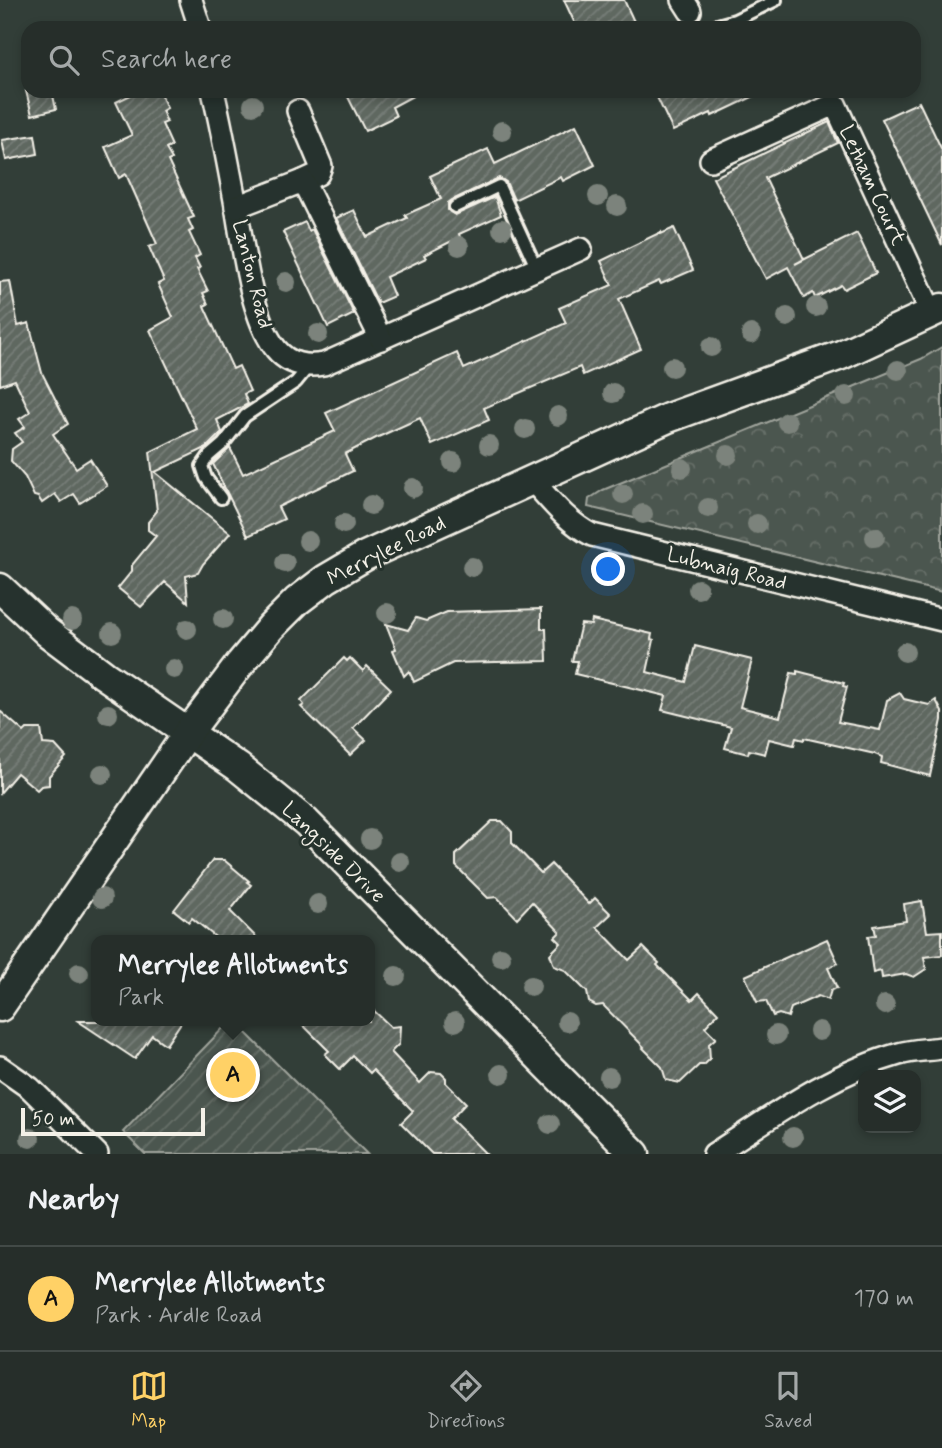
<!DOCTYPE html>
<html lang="en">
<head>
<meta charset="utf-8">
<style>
	body { margin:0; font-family:Mynerve,sans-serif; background:#323a36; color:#f1f3f6 }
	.controls { position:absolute; right:21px; bottom:21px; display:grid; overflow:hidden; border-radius:14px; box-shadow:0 4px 10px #0003 }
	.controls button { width:63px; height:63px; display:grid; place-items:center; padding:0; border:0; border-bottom:2px solid #424a47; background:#262e2a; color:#f1f3f6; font:35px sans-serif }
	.scale { position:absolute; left:21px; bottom:18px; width:184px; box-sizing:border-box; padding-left:7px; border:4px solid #f4f1e8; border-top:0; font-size:19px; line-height:24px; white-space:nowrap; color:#f4f1e8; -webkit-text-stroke:5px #26332d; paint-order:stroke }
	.you { position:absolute; left:609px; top:570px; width:24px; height:24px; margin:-18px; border:5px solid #fff; border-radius:50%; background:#1a73e8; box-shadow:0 0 0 10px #1a73e833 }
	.badge { display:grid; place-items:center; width:46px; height:46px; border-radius:50%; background:#ffd166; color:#111; font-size:23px; font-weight:700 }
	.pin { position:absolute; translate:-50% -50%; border:4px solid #fff; box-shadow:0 2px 7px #0006 }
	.popup { position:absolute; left:91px; top:935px; width:284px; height:91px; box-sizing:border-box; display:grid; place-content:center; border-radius:14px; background:#262e2a; filter:drop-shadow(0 2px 5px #0005); font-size:23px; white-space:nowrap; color:#a4a8a8 }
	.popup b { font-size:26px; color:#f1f3f6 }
	.popup::after { content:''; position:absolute; left:50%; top:100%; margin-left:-14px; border:14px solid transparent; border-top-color:#262e2a }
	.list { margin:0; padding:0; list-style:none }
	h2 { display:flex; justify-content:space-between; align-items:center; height:91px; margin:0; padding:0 28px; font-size:30px }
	h2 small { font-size:23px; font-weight:400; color:#a4a8a8 }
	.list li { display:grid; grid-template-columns:46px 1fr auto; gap:21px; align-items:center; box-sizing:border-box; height:105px; padding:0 28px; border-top:2px solid #424a47 }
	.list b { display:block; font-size:26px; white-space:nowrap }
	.list p { margin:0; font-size:23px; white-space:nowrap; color:#a4a8a8 }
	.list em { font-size:23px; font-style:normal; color:#a4a8a8 }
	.icon { flex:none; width:38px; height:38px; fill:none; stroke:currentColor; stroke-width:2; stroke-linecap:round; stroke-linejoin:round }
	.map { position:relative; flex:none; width:942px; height:1154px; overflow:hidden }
	.search { position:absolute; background:#262e2a; box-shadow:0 4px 10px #0003; left:21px; right:21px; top:21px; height:77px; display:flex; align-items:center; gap:18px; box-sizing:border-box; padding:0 24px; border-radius:21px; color:#a4a8a8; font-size:26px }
	.sheet { height:196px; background:#262e2a }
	nav { display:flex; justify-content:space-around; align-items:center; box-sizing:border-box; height:98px; border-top:2px solid #424a47; background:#262e2a; font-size:19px; color:#a4a8a8 }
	nav a { display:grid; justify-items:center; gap:4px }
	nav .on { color:#ffd166 }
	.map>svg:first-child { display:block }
	.forest { fill:url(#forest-crowns); stroke:#a0a49c; stroke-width:2 }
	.garden { fill:url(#garden-furrows); stroke:#a0a49c; stroke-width:2 }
	.building { fill:url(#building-hatch); stroke:#f4f1e8; stroke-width:2 }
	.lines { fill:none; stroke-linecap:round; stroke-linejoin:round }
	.lane-casing { stroke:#f4f1e8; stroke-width:16 }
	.street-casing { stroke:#f4f1e8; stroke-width:26 }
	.secondary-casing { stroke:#f4f1e8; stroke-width:33 }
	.lane { stroke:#26332d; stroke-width:10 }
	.street { stroke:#26332d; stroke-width:21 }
	.secondary { stroke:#26332d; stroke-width:28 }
	.tree { fill:#7c837b }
	.labels { text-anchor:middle; stroke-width:6; stroke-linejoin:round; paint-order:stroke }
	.street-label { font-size:21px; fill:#f4f1e8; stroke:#26332d }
</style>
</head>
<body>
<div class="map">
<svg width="942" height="1154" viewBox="0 0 942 1154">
	<defs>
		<pattern id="forest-crowns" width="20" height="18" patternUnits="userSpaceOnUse" patternTransform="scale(1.75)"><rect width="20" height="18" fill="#4c564f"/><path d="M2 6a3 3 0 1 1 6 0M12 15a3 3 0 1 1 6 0" fill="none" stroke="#666f68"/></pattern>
		<pattern id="garden-furrows" width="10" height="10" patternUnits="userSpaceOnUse" patternTransform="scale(1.75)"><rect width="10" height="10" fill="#4c564f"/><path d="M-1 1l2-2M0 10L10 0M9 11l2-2" fill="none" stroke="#666f68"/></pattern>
		<pattern id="building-hatch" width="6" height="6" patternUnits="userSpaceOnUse" patternTransform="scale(1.75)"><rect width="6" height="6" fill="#5f6861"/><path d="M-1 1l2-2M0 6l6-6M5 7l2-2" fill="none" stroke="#777e78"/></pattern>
	</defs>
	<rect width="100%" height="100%" fill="#323e38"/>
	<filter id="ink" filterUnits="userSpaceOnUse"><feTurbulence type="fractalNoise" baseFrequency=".0143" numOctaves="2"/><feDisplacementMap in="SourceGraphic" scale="14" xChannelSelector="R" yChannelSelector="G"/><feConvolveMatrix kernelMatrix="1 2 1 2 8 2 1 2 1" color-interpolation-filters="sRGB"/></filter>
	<g filter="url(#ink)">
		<!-- forest -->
		<polygon class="forest" points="942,347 942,592 588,507 589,499 603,490 921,359"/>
		<!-- garden -->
		<polygon class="garden" points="230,1021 234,1021 367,1154 145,1154 123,1132"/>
		<!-- building -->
		<g class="building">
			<polygon points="564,0 624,0 637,28 577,28"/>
			<polygon points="26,91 52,91 56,109 32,115"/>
			<polygon points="139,91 159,91 167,108 162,111 167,122 162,124 172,146 166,149 172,159 168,161 194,217 188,219 193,230 189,232 200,255 195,258 200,268 197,269 208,291 203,293 208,304 204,306 233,369 239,366 250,391 244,394 248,404 217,420 222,432 206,448 155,472 230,533 203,564 198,573 186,576 188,602 165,582 141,607 118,588 132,571 132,565 156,536 148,530 148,522 157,511 150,452 197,429 150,330 173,317 158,284 164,281 149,247 157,244 126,174 119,178 105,147 132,135 116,102"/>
			<polygon points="345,91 422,91 392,107 396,116 365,131"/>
			<polygon points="654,91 765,91 712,116 711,113 673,131"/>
			<polygon points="919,102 942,150 942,245 882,119"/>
			<polygon points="829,122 838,143 765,178 804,259 795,264 857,233 876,273 844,289 841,285 815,298 813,293 804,298 788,267 766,279 713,178"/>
			<polygon points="576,125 595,165 563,181 561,177 514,200 506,182 499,178 452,200 448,203 448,210 455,215 495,197 501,215 459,234 460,237 424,255 426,258 386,277 394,296 378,303 336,218 354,210 367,237 407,218 405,215 441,199 430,176 488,149 495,164"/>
			<polygon points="35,135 38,154 6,160 2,140"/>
			<polygon points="305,222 309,231 312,229 354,314 328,327 283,232"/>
			<polygon points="674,228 693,270 661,284 659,281 619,299 641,349 583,375 580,367 484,408 489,420 432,445 420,418 376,438 345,454 353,471 278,507 284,519 248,536 213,464 230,448 243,474 335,431 326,413 457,353 464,369 566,323 559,308 612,285 601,261 661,232 661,234"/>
			<polygon points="10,281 18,326 29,323 42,373 68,424 53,434 76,468 90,459 107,486 80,503 74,494 61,502 55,494 42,503 38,497 34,496 25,477 11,461 12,449 22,442 15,433 25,427 19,419 30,412 15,380 0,385 0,282"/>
			<polygon points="541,609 541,629 546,629 547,661 453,663 414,682 409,671 404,676 393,650 396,649 386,624 408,630 416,618 426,621 447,612"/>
			<polygon points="592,620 652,634 651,639 654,640 647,672 686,682 695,646 752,660 740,707 780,717 791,673 797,674 797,671 844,683 843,686 847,687 838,722 880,730 887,700 900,693 904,699 929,705 936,700 942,712 942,720 930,776 881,763 882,757 875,754 804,738 804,740 796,738 794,745 769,739 765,754 749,750 748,754 725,748 731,727 662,710 666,696 575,674 578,661 572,661 581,624 591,625"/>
			<polygon points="344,658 347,661 350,658 363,671 367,666 391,689 353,728 366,740 350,755 301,707 304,705 301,701"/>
			<polygon points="0,711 24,732 27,729 41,729 43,744 55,745 66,757 49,776 49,785 41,786 37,790 17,773 0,793"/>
			<polygon points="492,821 502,821 512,832 512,843 541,873 551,864 589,904 595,898 611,914 597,927 629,960 643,947 659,963 657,965 692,1000 699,993 718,1013 705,1027 716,1038 709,1044 710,1059 704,1065 699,1065 680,1083 666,1080 662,1067 643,1048 644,1047 603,1005 596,1006 589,1002 587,992 565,970 554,966 550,954 561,943 555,937 560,932 532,902 517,918 497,897 488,898 456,866 456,855"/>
			<polygon points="213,860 224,860 249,881 247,882 251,885 230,911 259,940 219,940 192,918 189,922 174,910"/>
			<polygon points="922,901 927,932 942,931 942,955 924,957 926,969 914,977 906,974 882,978 881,971 873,973 868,936 876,935 874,926 906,921 904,904"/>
			<polygon points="827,939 838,963 828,968 837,988 831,990 828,1000 818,996 791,1008 788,1017 779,1014 773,1016 766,1001 757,1002 745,976"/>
			<polygon points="369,1006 391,1027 400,1026 399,1044 391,1052 420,1083 431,1072 441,1073 446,1078 446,1083 466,1103 451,1119 486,1154 432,1154 401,1123 413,1111 373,1070 370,1073 353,1056 340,1069 325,1054 329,1051 299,1021 369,1021"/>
			<polygon points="78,1021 182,1021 166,1045 152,1035 135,1059"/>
		</g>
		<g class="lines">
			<!-- lane casing -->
			<g class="lane-casing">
				<g id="lane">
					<polyline points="707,28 735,20 776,0"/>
					<polyline points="455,207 499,186 537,269"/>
					<polyline points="221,498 206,478 202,466 209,456 223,444 245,416 296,382 309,366"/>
				</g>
			</g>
			<!-- street casing -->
			<g class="street-casing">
				<g id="street">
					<polyline points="191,0 200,28"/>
					<polyline points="683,0 690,11"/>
					<path d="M213,91C222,129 229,168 236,206C243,246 251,318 276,349C289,365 306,367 324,364L581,249"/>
					<polyline points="298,111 321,166 318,174 303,181"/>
					<polyline points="711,160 835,104 932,314"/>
					<polyline points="236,207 303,181 381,339"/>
					<path d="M532,480C551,501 567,522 592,535L942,620"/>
					<polyline points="0,1067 30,1088 97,1154"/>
					<path d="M714,1154C773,1116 831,1073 899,1054C912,1050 928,1050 942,1048"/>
				</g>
			</g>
			<!-- secondary casing -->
			<g class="secondary-casing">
				<g id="secondary">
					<polyline points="0,588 47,632 104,675 238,767 306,822 635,1154"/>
					<polyline points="0,1007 187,734 239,665 271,627 297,601 326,579 365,556 668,418 841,355 942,308"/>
				</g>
			</g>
			<!-- lane -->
			<use href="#lane" class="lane"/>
			<!-- street -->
			<use href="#street" class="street"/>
			<!-- secondary -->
			<use href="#secondary" class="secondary"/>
		</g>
		<!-- trees -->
		<g class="tree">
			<circle cx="253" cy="105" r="10"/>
			<circle cx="502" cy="131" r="10"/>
			<circle cx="598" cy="196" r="10"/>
			<circle cx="617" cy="206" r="10"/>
			<circle cx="502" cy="229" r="10"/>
			<circle cx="459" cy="246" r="10"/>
			<circle cx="286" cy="282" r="10"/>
			<circle cx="816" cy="307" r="10"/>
			<circle cx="787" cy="317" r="10"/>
			<circle cx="318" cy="334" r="10"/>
			<circle cx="751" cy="334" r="10"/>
			<circle cx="711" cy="347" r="10"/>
			<circle cx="672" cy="367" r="10"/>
			<circle cx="898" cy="370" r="10"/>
			<circle cx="613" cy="393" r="10"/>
			<circle cx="846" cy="396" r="10"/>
			<circle cx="558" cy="416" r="10"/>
			<circle cx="787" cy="422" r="10"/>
			<circle cx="525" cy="429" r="10"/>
			<circle cx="489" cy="445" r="10"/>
			<circle cx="728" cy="455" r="10"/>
			<circle cx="453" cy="462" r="10"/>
			<circle cx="682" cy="468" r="10"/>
			<circle cx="413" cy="488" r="10"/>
			<circle cx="623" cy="494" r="10"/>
			<circle cx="371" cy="505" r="10"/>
			<circle cx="708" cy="508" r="10"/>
			<circle cx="643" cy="514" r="10"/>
			<circle cx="344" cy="524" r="10"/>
			<circle cx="757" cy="524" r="10"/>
			<circle cx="875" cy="537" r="10"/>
			<circle cx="308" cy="541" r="10"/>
			<circle cx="285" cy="563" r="10"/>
			<circle cx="472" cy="567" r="10"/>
			<circle cx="698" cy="589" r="10"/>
			<circle cx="387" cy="613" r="10"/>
			<circle cx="223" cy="619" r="10"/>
			<circle cx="72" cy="620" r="10"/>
			<circle cx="187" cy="629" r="10"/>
			<circle cx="112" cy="633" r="10"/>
			<circle cx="905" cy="652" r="10"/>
			<circle cx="174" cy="669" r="10"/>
			<circle cx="108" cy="714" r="10"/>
			<circle cx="102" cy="774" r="10"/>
			<circle cx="370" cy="839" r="10"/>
			<circle cx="400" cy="862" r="10"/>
			<circle cx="102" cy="898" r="10"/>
			<circle cx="318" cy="904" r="10"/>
			<circle cx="501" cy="957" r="10"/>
			<circle cx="79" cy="973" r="10"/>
			<circle cx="396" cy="976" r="10"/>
			<circle cx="531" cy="986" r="10"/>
			<circle cx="885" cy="1005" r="10"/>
			<circle cx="455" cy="1022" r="10"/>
			<circle cx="567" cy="1022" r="10"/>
			<circle cx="819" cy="1031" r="10"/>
			<circle cx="776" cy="1035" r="10"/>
			<circle cx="501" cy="1074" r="10"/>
			<circle cx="609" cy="1077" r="10"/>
			<circle cx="550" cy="1124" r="10"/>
			<circle cx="793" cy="1137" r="10"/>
			<circle cx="30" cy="1138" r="10"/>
		</g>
	</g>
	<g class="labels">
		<!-- street labels -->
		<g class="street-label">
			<text transform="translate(873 185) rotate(65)" y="7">Letham Court</text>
			<text transform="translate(253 274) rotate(76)" y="7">Lanton Road</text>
			<text transform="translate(386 550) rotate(-27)" y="7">Merrylee Road</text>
			<text transform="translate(727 568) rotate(14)" y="7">Lubnaig Road</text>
			<text transform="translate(334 852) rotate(44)" y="7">Langside Drive</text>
		</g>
	</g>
</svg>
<div class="controls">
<button><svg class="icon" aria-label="layers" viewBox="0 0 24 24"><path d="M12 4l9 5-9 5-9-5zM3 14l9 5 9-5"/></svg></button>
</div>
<div class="scale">50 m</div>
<div class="you"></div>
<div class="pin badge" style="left:233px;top:1075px">A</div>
<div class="popup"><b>Merrylee Allotments</b>Park</div>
<div class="search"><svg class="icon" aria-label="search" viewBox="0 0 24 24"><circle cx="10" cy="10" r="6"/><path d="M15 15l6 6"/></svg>Search here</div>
</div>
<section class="sheet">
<h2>Nearby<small></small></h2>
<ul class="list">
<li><span class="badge">A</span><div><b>Merrylee Allotments</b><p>Park · Ardle Road</p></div><em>170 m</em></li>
</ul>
</section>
<nav>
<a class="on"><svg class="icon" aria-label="map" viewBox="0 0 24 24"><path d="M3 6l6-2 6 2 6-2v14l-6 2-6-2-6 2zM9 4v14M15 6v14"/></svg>Map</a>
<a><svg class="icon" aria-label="directions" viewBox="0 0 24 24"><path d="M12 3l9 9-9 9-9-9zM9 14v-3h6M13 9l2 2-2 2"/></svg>Directions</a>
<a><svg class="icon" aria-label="saved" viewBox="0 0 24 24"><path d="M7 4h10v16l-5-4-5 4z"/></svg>Saved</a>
</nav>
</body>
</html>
